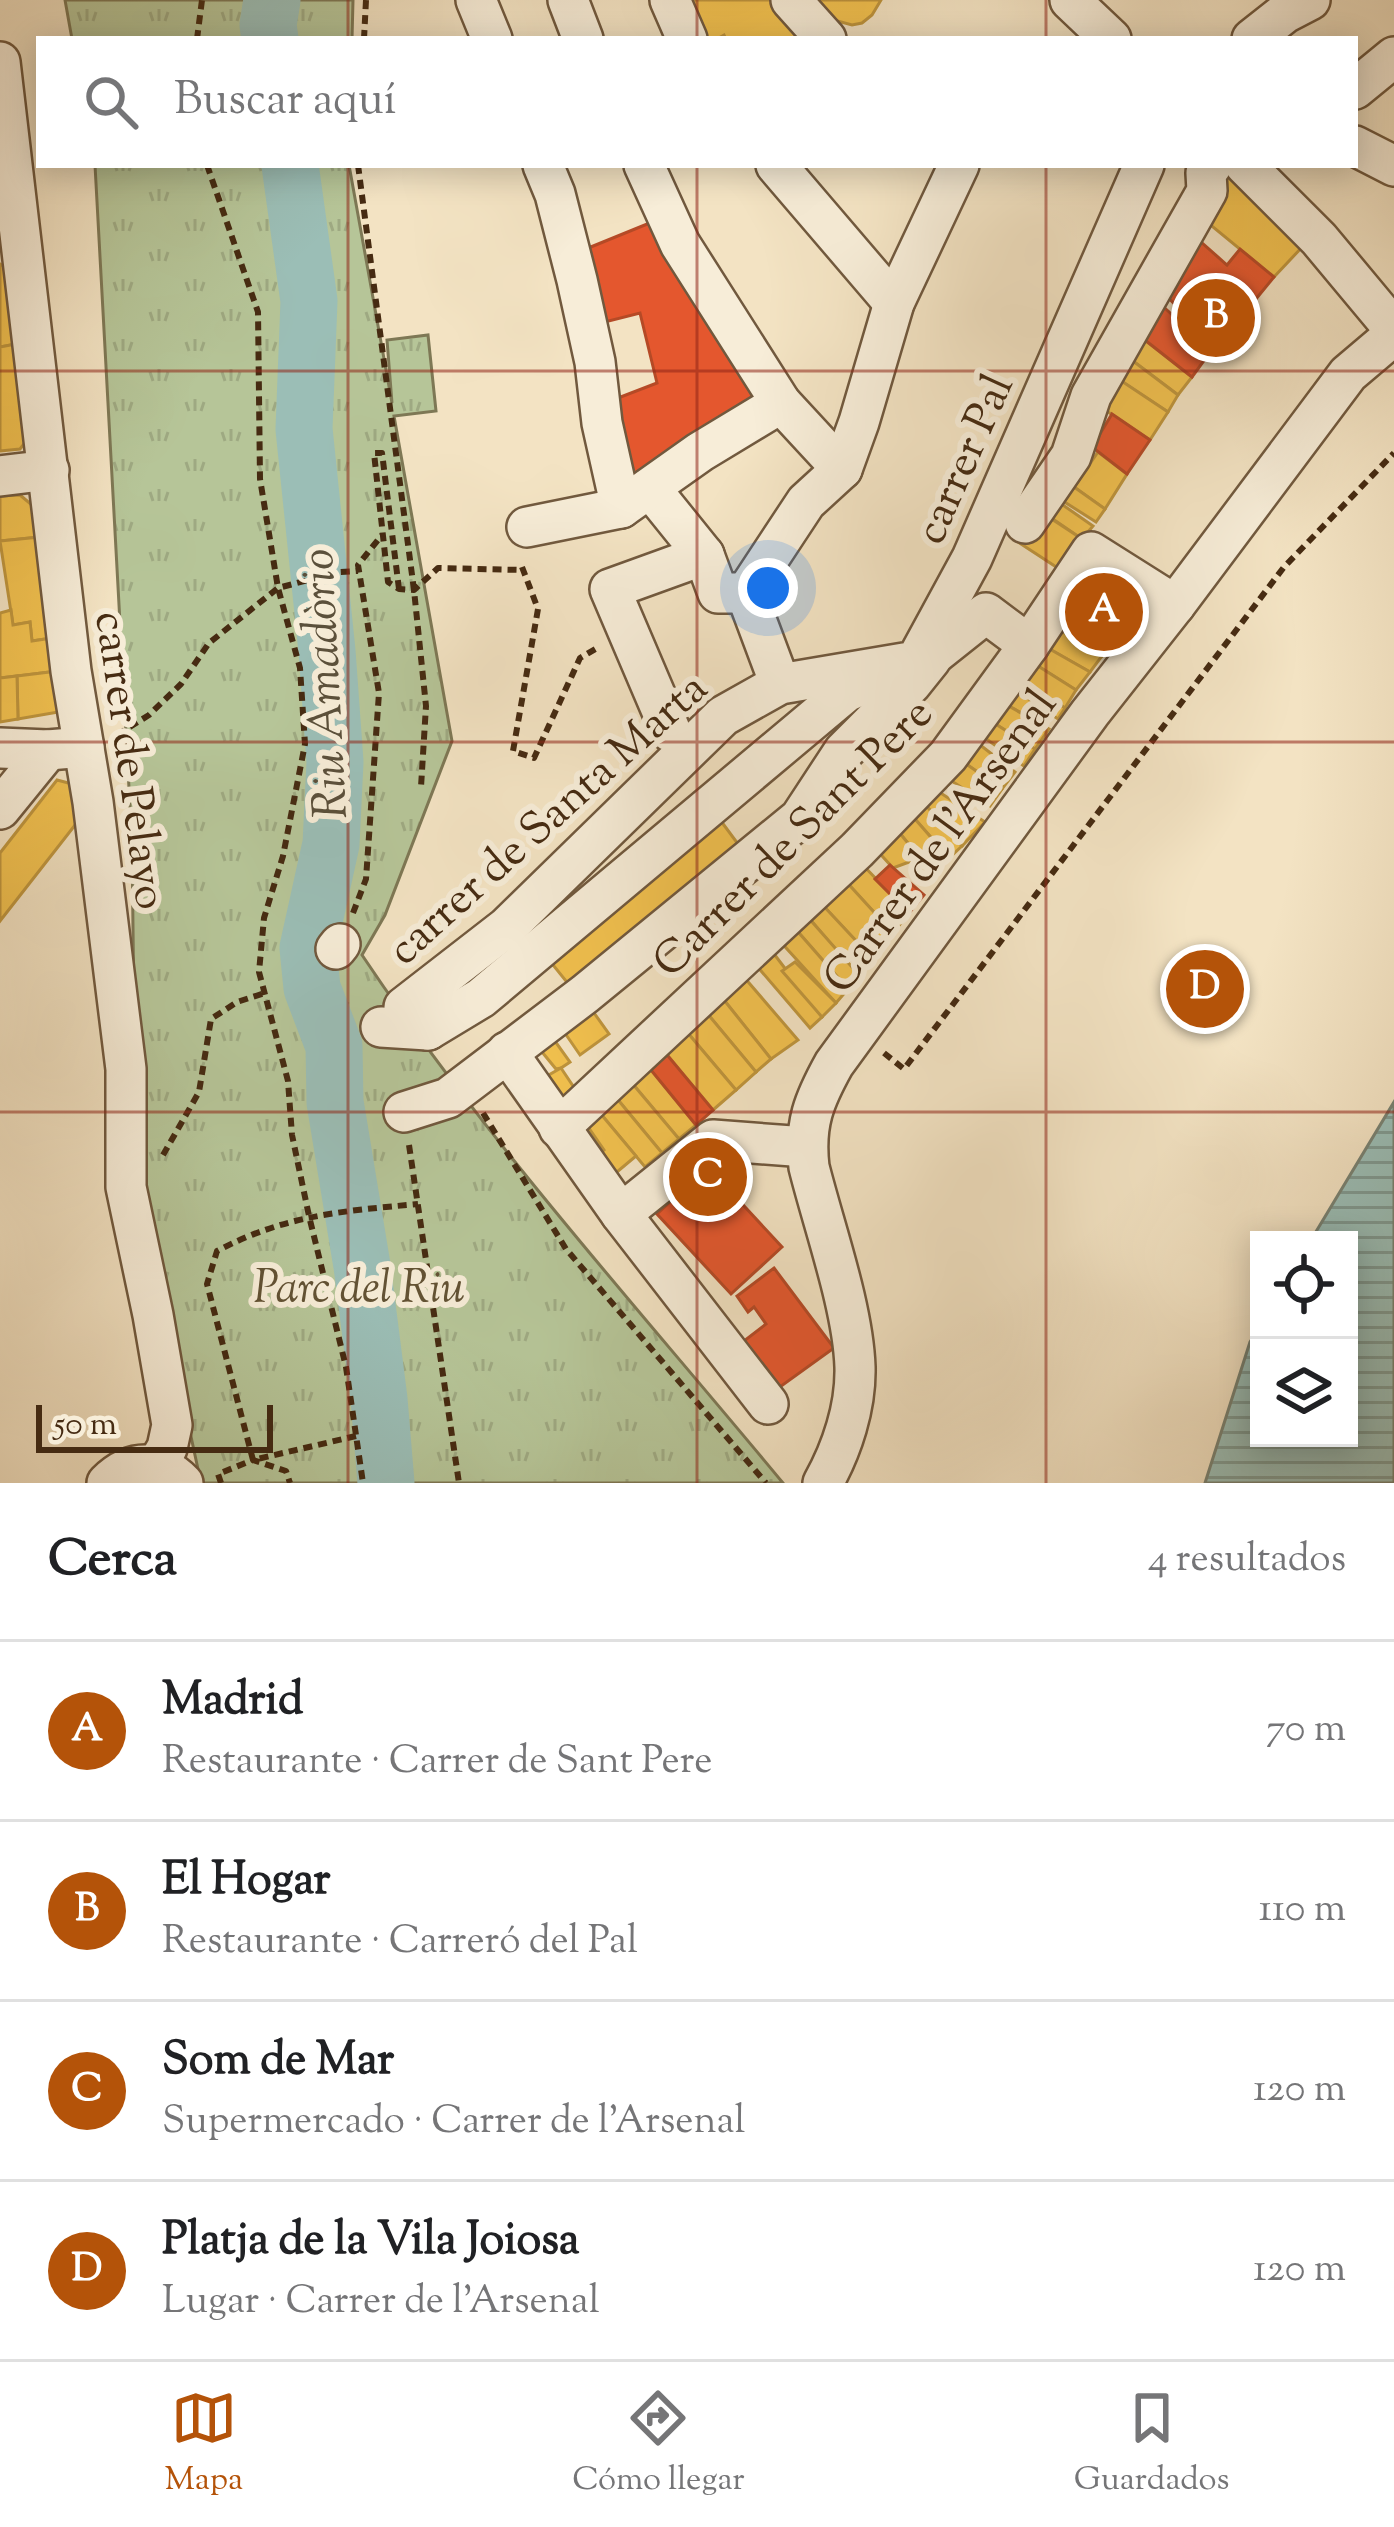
<!DOCTYPE html>
<html lang="es">
<head>
<meta charset="utf-8">
<style>
	body { margin:0; font-family:"Sorts Mill Goudy",serif; background:#f6f6f6; color:#202124 }
	.controls { position:absolute; right:36px; bottom:36px; display:grid; overflow:hidden; border-radius:0px; box-shadow:0 6px 30px #0003 }
	.controls button { width:108px; height:108px; display:grid; place-items:center; padding:0; border:0; border-bottom:3px solid #e0e0e0; background:#fff; color:#202124; font:60px sans-serif }
	.scale { position:absolute; left:36px; bottom:30px; width:237px; box-sizing:border-box; padding-left:12px; border:6px solid #462b12; border-top:0; font-size:33px; line-height:42px; white-space:nowrap; color:#462b12; -webkit-text-stroke:9px #f7edd8; paint-order:stroke }
	.you { position:absolute; left:768px; top:588px; width:42px; height:42px; margin:-30px; border:9px solid #fff; border-radius:50%; background:#1a73e8; box-shadow:0 0 0 18px #1a73e833 }
	.badge { display:grid; place-items:center; width:78px; height:78px; border-radius:50%; background:#b45309; color:#fff; font-size:39px; font-weight:700 }
	.pin { position:absolute; translate:-50% -50%; border:6px solid #fff; box-shadow:0 3px 12px #0006 }
	.list { margin:0; padding:0; list-style:none }
	h2 { display:flex; justify-content:space-between; align-items:center; height:156px; margin:0; padding:0 48px; font-size:51px }
	h2 small { font-size:39px; font-weight:400; color:#757577 }
	.list li { display:grid; grid-template-columns:78px 1fr auto; gap:36px; align-items:center; box-sizing:border-box; height:180px; padding:0 48px; border-top:3px solid #e0e0e0 }
	.list b { display:block; font-size:45px; white-space:nowrap }
	.list p { margin:0; font-size:39px; white-space:nowrap; color:#757577 }
	.list em { font-size:39px; font-style:normal; color:#757577 }
	.icon { flex:none; width:66px; height:66px; fill:none; stroke:currentColor; stroke-width:2; stroke-linecap:round; stroke-linejoin:round }
	.map { position:relative; flex:none; width:1394px; height:1483px; overflow:hidden }
	.search { position:absolute; background:#fff; box-shadow:0 6px 30px #0003; left:36px; right:36px; top:36px; height:132px; display:flex; align-items:center; gap:30px; box-sizing:border-box; padding:0 42px; border-radius:0px; color:#757577; font-size:45px }
	.sheet { height:876px; background:#fff }
	nav { display:flex; justify-content:space-around; align-items:center; box-sizing:border-box; height:168px; border-top:3px solid #e0e0e0; background:#fff; font-size:33px; color:#757577 }
	nav a { display:grid; justify-items:center; gap:6px }
	nav .on { color:#b45309 }
	.map>svg:first-child { display:block }
	.park { fill:url(#park-tufts); stroke:#7e7855; stroke-width:3 }
	.water { fill:url(#water-rules); stroke:#798374; stroke-width:3 }
	.homes { fill:#f2c14e; stroke:#be943c; stroke-width:3 }
	.shops { fill:#e4572e; stroke:#b54a26; stroke-width:3 }
	.lines { fill:none; stroke-linecap:round; stroke-linejoin:round }
	.river { stroke:#9bbeb6; stroke-width:57 }
	.minor-casing { stroke:#71593e; stroke-width:44 }
	.path { stroke:#462b12; stroke-width:6; stroke-dasharray:9 6; stroke-linecap:butt }
	.minor { stroke:#f7edd8; stroke-width:39 }
	.grid { fill:none; stroke:#8f2418; stroke-width:3; stroke-opacity:0.55 }
	.labels { text-anchor:middle; stroke-width:12; stroke-linejoin:round; paint-order:stroke }
	.street-label { font-size:45px; fill:#462b12; stroke:#f7edd8 }
	.park-label { font-size:45px; font-style:italic; fill:#625234; stroke:#f7edd8 }
	.water-label { font-size:48px; font-style:italic; fill:#5b503b; stroke:#f7edd8 }
</style>
</head>
<body>
<div class="map">
<svg width="1394" height="1483" viewBox="0 0 1394 1483">
	<defs>
		<pattern id="park-tufts" width="24" height="20" patternUnits="userSpaceOnUse" patternTransform="scale(3)"><rect width="24" height="20" fill="#b6c598"/><path d="M3 7l-1-3M5 7V3M7 7l1-3M15 17l-1-3M17 17v-4M19 17l1-3" fill="none" stroke="#9ea982"/></pattern>
		<pattern id="water-rules" width="6" height="5" patternUnits="userSpaceOnUse" patternTransform="scale(3)"><rect width="6" height="5" fill="#9bbeb6"/><path d="M0 2.5h6" fill="none" stroke="#809b93"/></pattern>
	</defs>
	<rect width="100%" height="100%" fill="#f3e3c3"/>
	<filter id="stains"><feTurbulence type="fractalNoise" baseFrequency=".00167" numOctaves="4"/><feColorMatrix values="0 0 0 0 .2 0 0 0 0 .09 0 0 0 0 .02 0 0 0 .5 -.17"/></filter>
	<radialGradient id="worn" r=".72"><stop offset=".6" stop-color="#630" stop-opacity="0"/><stop offset="1" stop-color="#630" stop-opacity=".3"/></radialGradient>
	<!-- park -->
	<g class="park">
		<polygon points="65,0 353,0 352,39 72,39"/>
		<path d="M95,165H349L392,403L387,340L428,335L436,411L394,416L452,741L385,915L362,955C487,1142 640,1310 783,1483H201L136,1181L132,843Z"/>
	</g>
	<!-- water -->
	<polygon class="water" points="1394,1102 1394,1483 1205,1483 1250,1342 1259,1328 1259,1438 1349,1438 1349,1240 1311,1240"/>
	<!-- homes -->
	<g class="homes">
		<polygon points="674,0 779,0 811,39 726,39 724,35 717,39 699,39"/>
		<polygon points="818,0 881,0 872,15 862,23 852,25 830,19"/>
		<polygon points="1228,177 1304,245 1274,277 1202,218"/>
		<polygon points="0,264 8,269 21,343 0,347"/>
		<polygon points="1136,333 1192,377 1178,395 1125,355"/>
		<polygon points="21,343 34,431 20,449 0,451 0,347"/>
		<polygon points="1129,358 1178,395 1168,412 1118,379"/>
		<polygon points="1120,380 1168,412 1150,440 1105,410"/>
		<polygon points="1098,452 1127,474 1105,509 1074,487"/>
		<polygon points="1074,487 1105,509 1096,522 1063,501"/>
		<polygon points="20,495 39,511 40,537 0,541 0,496"/>
		<polygon points="1060,503 1093,526 1082,539 1047,515"/>
		<polygon points="1041,512 1082,539 1064,572 1018,542"/>
		<polygon points="40,537 52,638 32,641 30,622 13,625 0,541"/>
		<polygon points="1063,604 1116,638 1102,656 1052,625"/>
		<polygon points="11,610 13,625 30,622 32,641 52,638 58,671 0,678 0,613"/>
		<polygon points="1052,625 1102,656 1090,672 1039,643"/>
		<polygon points="1039,643 1090,672 1076,690 1030,661"/>
		<polygon points="1030,661 1076,690 1065,708 1019,679"/>
		<polygon points="58,671 64,711 18,719 17,676"/>
		<polygon points="17,676 18,719 0,722 0,678"/>
		<polygon points="1019,679 1065,708 1058,719 1011,687"/>
		<polygon points="1011,687 1048,712 1041,724 1002,702"/>
		<polygon points="998,700 1049,729 1035,749 986,718"/>
		<polygon points="986,718 1035,749 1024,766 978,733"/>
		<polygon points="975,741 1015,772 1002,789 959,759"/>
		<polygon points="959,759 1002,789 990,806 944,776"/>
		<polygon points="57,780 76,785 79,820 0,921 0,853"/>
		<polygon points="933,788 985,822 962,846 921,800"/>
		<polygon points="921,800 962,846 949,858 908,811"/>
		<polygon points="908,811 949,858 932,873 894,826"/>
		<polygon points="715,813 744,852 574,991 545,955"/>
		<polygon points="894,826 920,858 893,868 873,846"/>
		<polygon points="858,860 909,913 893,933 841,876"/>
		<polygon points="841,876 893,933 871,957 817,899"/>
		<polygon points="817,899 860,945 843,958 803,911"/>
		<polygon points="805,914 859,975 848,989 792,925"/>
		<polygon points="792,925 848,989 836,1003 778,939"/>
		<polygon points="768,946 822,1017 810,1028 750,958"/>
		<polygon points="795,962 836,1003 822,1017 782,971"/>
		<polygon points="737,969 798,1040 771,1059 716,990"/>
		<polygon points="716,990 771,1059 756,1072 701,1006"/>
		<polygon points="587,1003 609,1034 580,1055 558,1023"/>
		<polygon points="701,1006 756,1072 736,1090 681,1025"/>
		<polygon points="681,1025 736,1090 713,1110 658,1044"/>
		<polygon points="547,1030 570,1062 561,1068 556,1069 533,1041"/>
		<polygon points="642,1059 696,1125 679,1139 626,1076"/>
		<polygon points="561,1068 581,1098 562,1112 540,1080"/>
		<polygon points="626,1076 679,1139 662,1153 609,1089"/>
		<polygon points="609,1089 662,1153 645,1167 595,1107"/>
		<polygon points="595,1107 636,1156 605,1182 587,1165 604,1150 584,1121"/>
	</g>
	<!-- shops -->
	<g class="shops">
		<polygon points="662,218 766,403 651,478 618,482 605,403 657,383 640,313 593,325 576,253"/>
		<polygon points="1192,234 1227,265 1240,249 1274,277 1243,315 1221,297 1214,304 1235,324 1216,344 1157,287"/>
		<polygon points="1154,298 1211,351 1192,377 1136,333"/>
		<polygon points="1112,414 1150,440 1127,474 1092,447"/>
		<polygon points="1081,578 1136,614 1116,638 1063,604"/>
		<polygon points="890,865 924,895 909,913 875,879"/>
		<polygon points="658,1044 713,1110 696,1125 642,1059"/>
		<polygon points="708,1167 782,1247 731,1294 657,1214"/>
		<polygon points="774,1268 834,1348 773,1392 740,1344 766,1324 754,1307 748,1312 737,1296"/>
	</g>
	<g class="lines">
		<!-- river -->
		<g class="river">
			<polyline points="270,39 268,25 272,0"/>
			<polyline points="290,165 309,301 304,429 327,651 335,762 331,844 308,948 312,988 334,1046 335,1102 362,1266 379,1399 386,1483"/>
		</g>
		<!-- minor casing -->
		<g class="minor-casing">
			<g id="minor">
				<polyline points="476,0 492,39"/>
				<polyline points="568,0 583,39"/>
				<polyline points="670,0 687,39"/>
				<polyline points="791,0 826,39"/>
				<polyline points="1070,0 1111,39"/>
				<polyline points="1252,39 1285,13 1310,0"/>
				<polyline points="0,62 71,671 93,802 126,1069 126,1187 153,1315 172,1425 167,1448 157,1465"/>
				<polyline points="1355,89 1394,57"/>
				<polyline points="1355,146 1394,166"/>
				<polyline points="543,165 555,194 577,280 595,362 602,423 621,508"/>
				<polyline points="644,165 680,244 781,403 842,469"/>
				<polyline points="776,165 894,303"/>
				<polyline points="1245,165 1319,239 1394,329"/>
				<polyline points="0,476 49,470"/>
				<polyline points="650,488 704,555 718,593 746,593"/>
				<polyline points="1025,523 1071,456 1091,396 1207,191 1206,173 1212,165"/>
				<polyline points="527,527 621,508 700,452 781,403"/>
				<polyline points="746,593 806,502 842,469 859,422 894,303 959,165"/>
				<polyline points="746,593 780,684"/>
				<polyline points="671,732 610,589 704,555"/>
				<polyline points="0,748 48,750 84,747"/>
				<polyline points="0,809 48,750"/>
				<polyline points="336,949 340,944"/>
				<polyline points="381,1027 428,1030 481,998 846,692 937,652 986,613 1029,645"/>
				<polyline points="428,1030 404,1007 507,927 723,716 780,684 916,661 972,558 1144,165"/>
				<polyline points="507,1052 621,1214 768,1404"/>
				<polyline points="404,1112 448,1098 585,994 800,818 844,751 911,684 931,659"/>
				<polyline points="559,1128 857,850 948,756 1029,645 1091,552 1175,605"/>
				<polyline points="621,1214 713,1140 806,1147"/>
				<path d="M107,1483C131,1459 160,1459 183,1483"/>
				<path d="M823,1483C842,1449 856,1407 855,1367C853,1307 824,1227 809,1167C804,1124 814,1100 834,1064L1090,713L1175,605L1348,374L1394,335"/>
			</g>
		</g>
		<!-- path -->
		<g class="path">
			<polyline points="197,39 202,0"/>
			<polyline points="364,39 366,0"/>
			<polyline points="207,165 258,312 260,479 278,588 300,668 305,744 283,856 264,918 259,972 288,1081 292,1135 309,1216 346,1367 363,1483"/>
			<polyline points="358,165 414,590 426,706 421,787"/>
			<polyline points="522,567 538,609 513,751 534,758 580,658 597,648"/>
			<polyline points="399,589 382,453 374,453 388,582 399,589 414,590 438,568 522,570"/>
			<polyline points="117,735 149,715 181,684 209,643 278,588 339,572 358,571"/>
			<polyline points="353,913 366,879 379,693 358,565 382,535"/>
			<polyline points="884,1053 904,1069 1284,567 1394,453"/>
			<polyline points="483,1113 566,1249 766,1483"/>
			<polyline points="409,1145 459,1483"/>
			<polyline points="163,1155 199,1092 211,1019 237,1002 265,993"/>
			<path d="M356,1436L253,1460L207,1284L217,1251C285,1215 343,1211 418,1204"/>
			<polyline points="221,1483 218,1474 253,1460 286,1471 290,1483"/>
		</g>
		<!-- minor -->
		<use href="#minor" class="minor"/>
	</g>
	<!-- grid -->
	<path class="grid" d="M348,0V39M697,0V39M1046,0V39M348,165V1483M697,165V1483M1046,165V1483M0,371H1394M0,742H1394M0,1112H1394"/>
	<g class="labels">
		<!-- street labels -->
		<g class="street-label">
			<text transform="translate(962 458) rotate(-66)" y="16">carrer Pal</text>
			<text transform="translate(133 760) rotate(82)" y="16">carrer de Pelayo</text>
			<text transform="translate(546 817) rotate(-42)" y="16">carrer de Santa Marta</text>
			<text transform="translate(791 836) rotate(-45)" y="16">Carrer de Sant Pere</text>
			<text transform="translate(938 840) rotate(-54)" y="16">Carrer de l'Arsenal</text>
		</g>
		<!-- park labels -->
		<g class="park-label">
			<text x="359" y="1301">Parc del Riu</text>
		</g>
		<!-- water labels -->
		<g class="water-label">
			<text transform="translate(322 684) rotate(-93)" y="17">Riu Amadòrio</text>
		</g>
	</g>
	<rect width="100%" height="100%" filter="url(#stains)"/>
	<rect width="100%" height="100%" fill="url(#worn)"/>
</svg>
<div class="controls">
<button><svg class="icon" aria-label="locate" viewBox="0 0 24 24"><circle cx="12" cy="12" r="6"/><path d="M12 2v4M12 18v4M2 12h4M18 12h4"/></svg></button>
<button><svg class="icon" aria-label="layers" viewBox="0 0 24 24"><path d="M12 4l9 5-9 5-9-5zM3 14l9 5 9-5"/></svg></button>
</div>
<div class="scale">50 m</div>
<div class="you"></div>
<div class="pin badge" style="left:1104px;top:612px">A</div>
<div class="pin badge" style="left:1216px;top:318px">B</div>
<div class="pin badge" style="left:708px;top:1177px">C</div>
<div class="pin badge" style="left:1205px;top:989px">D</div>
<div class="search"><svg class="icon" aria-label="search" viewBox="0 0 24 24"><circle cx="10" cy="10" r="6"/><path d="M15 15l6 6"/></svg>Buscar aquí</div>
</div>
<section class="sheet">
<h2>Cerca<small>4 resultados</small></h2>
<ul class="list">
<li><span class="badge">A</span><div><b>Madrid</b><p>Restaurante · Carrer de Sant Pere</p></div><em>70 m</em></li>
<li><span class="badge">B</span><div><b>El Hogar</b><p>Restaurante · Carreró del Pal</p></div><em>110 m</em></li>
<li><span class="badge">C</span><div><b>Som de Mar</b><p>Supermercado · Carrer de l'Arsenal</p></div><em>120 m</em></li>
<li><span class="badge">D</span><div><b>Platja de la Vila Joiosa</b><p>Lugar · Carrer de l'Arsenal</p></div><em>120 m</em></li>
</ul>
</section>
<nav>
<a class="on"><svg class="icon" aria-label="map" viewBox="0 0 24 24"><path d="M3 6l6-2 6 2 6-2v14l-6 2-6-2-6 2zM9 4v14M15 6v14"/></svg>Mapa</a>
<a><svg class="icon" aria-label="directions" viewBox="0 0 24 24"><path d="M12 3l9 9-9 9-9-9zM9 14v-3h6M13 9l2 2-2 2"/></svg>Cómo llegar</a>
<a><svg class="icon" aria-label="saved" viewBox="0 0 24 24"><path d="M7 4h10v16l-5-4-5 4z"/></svg>Guardados</a>
</nav>
</body>
</html>
